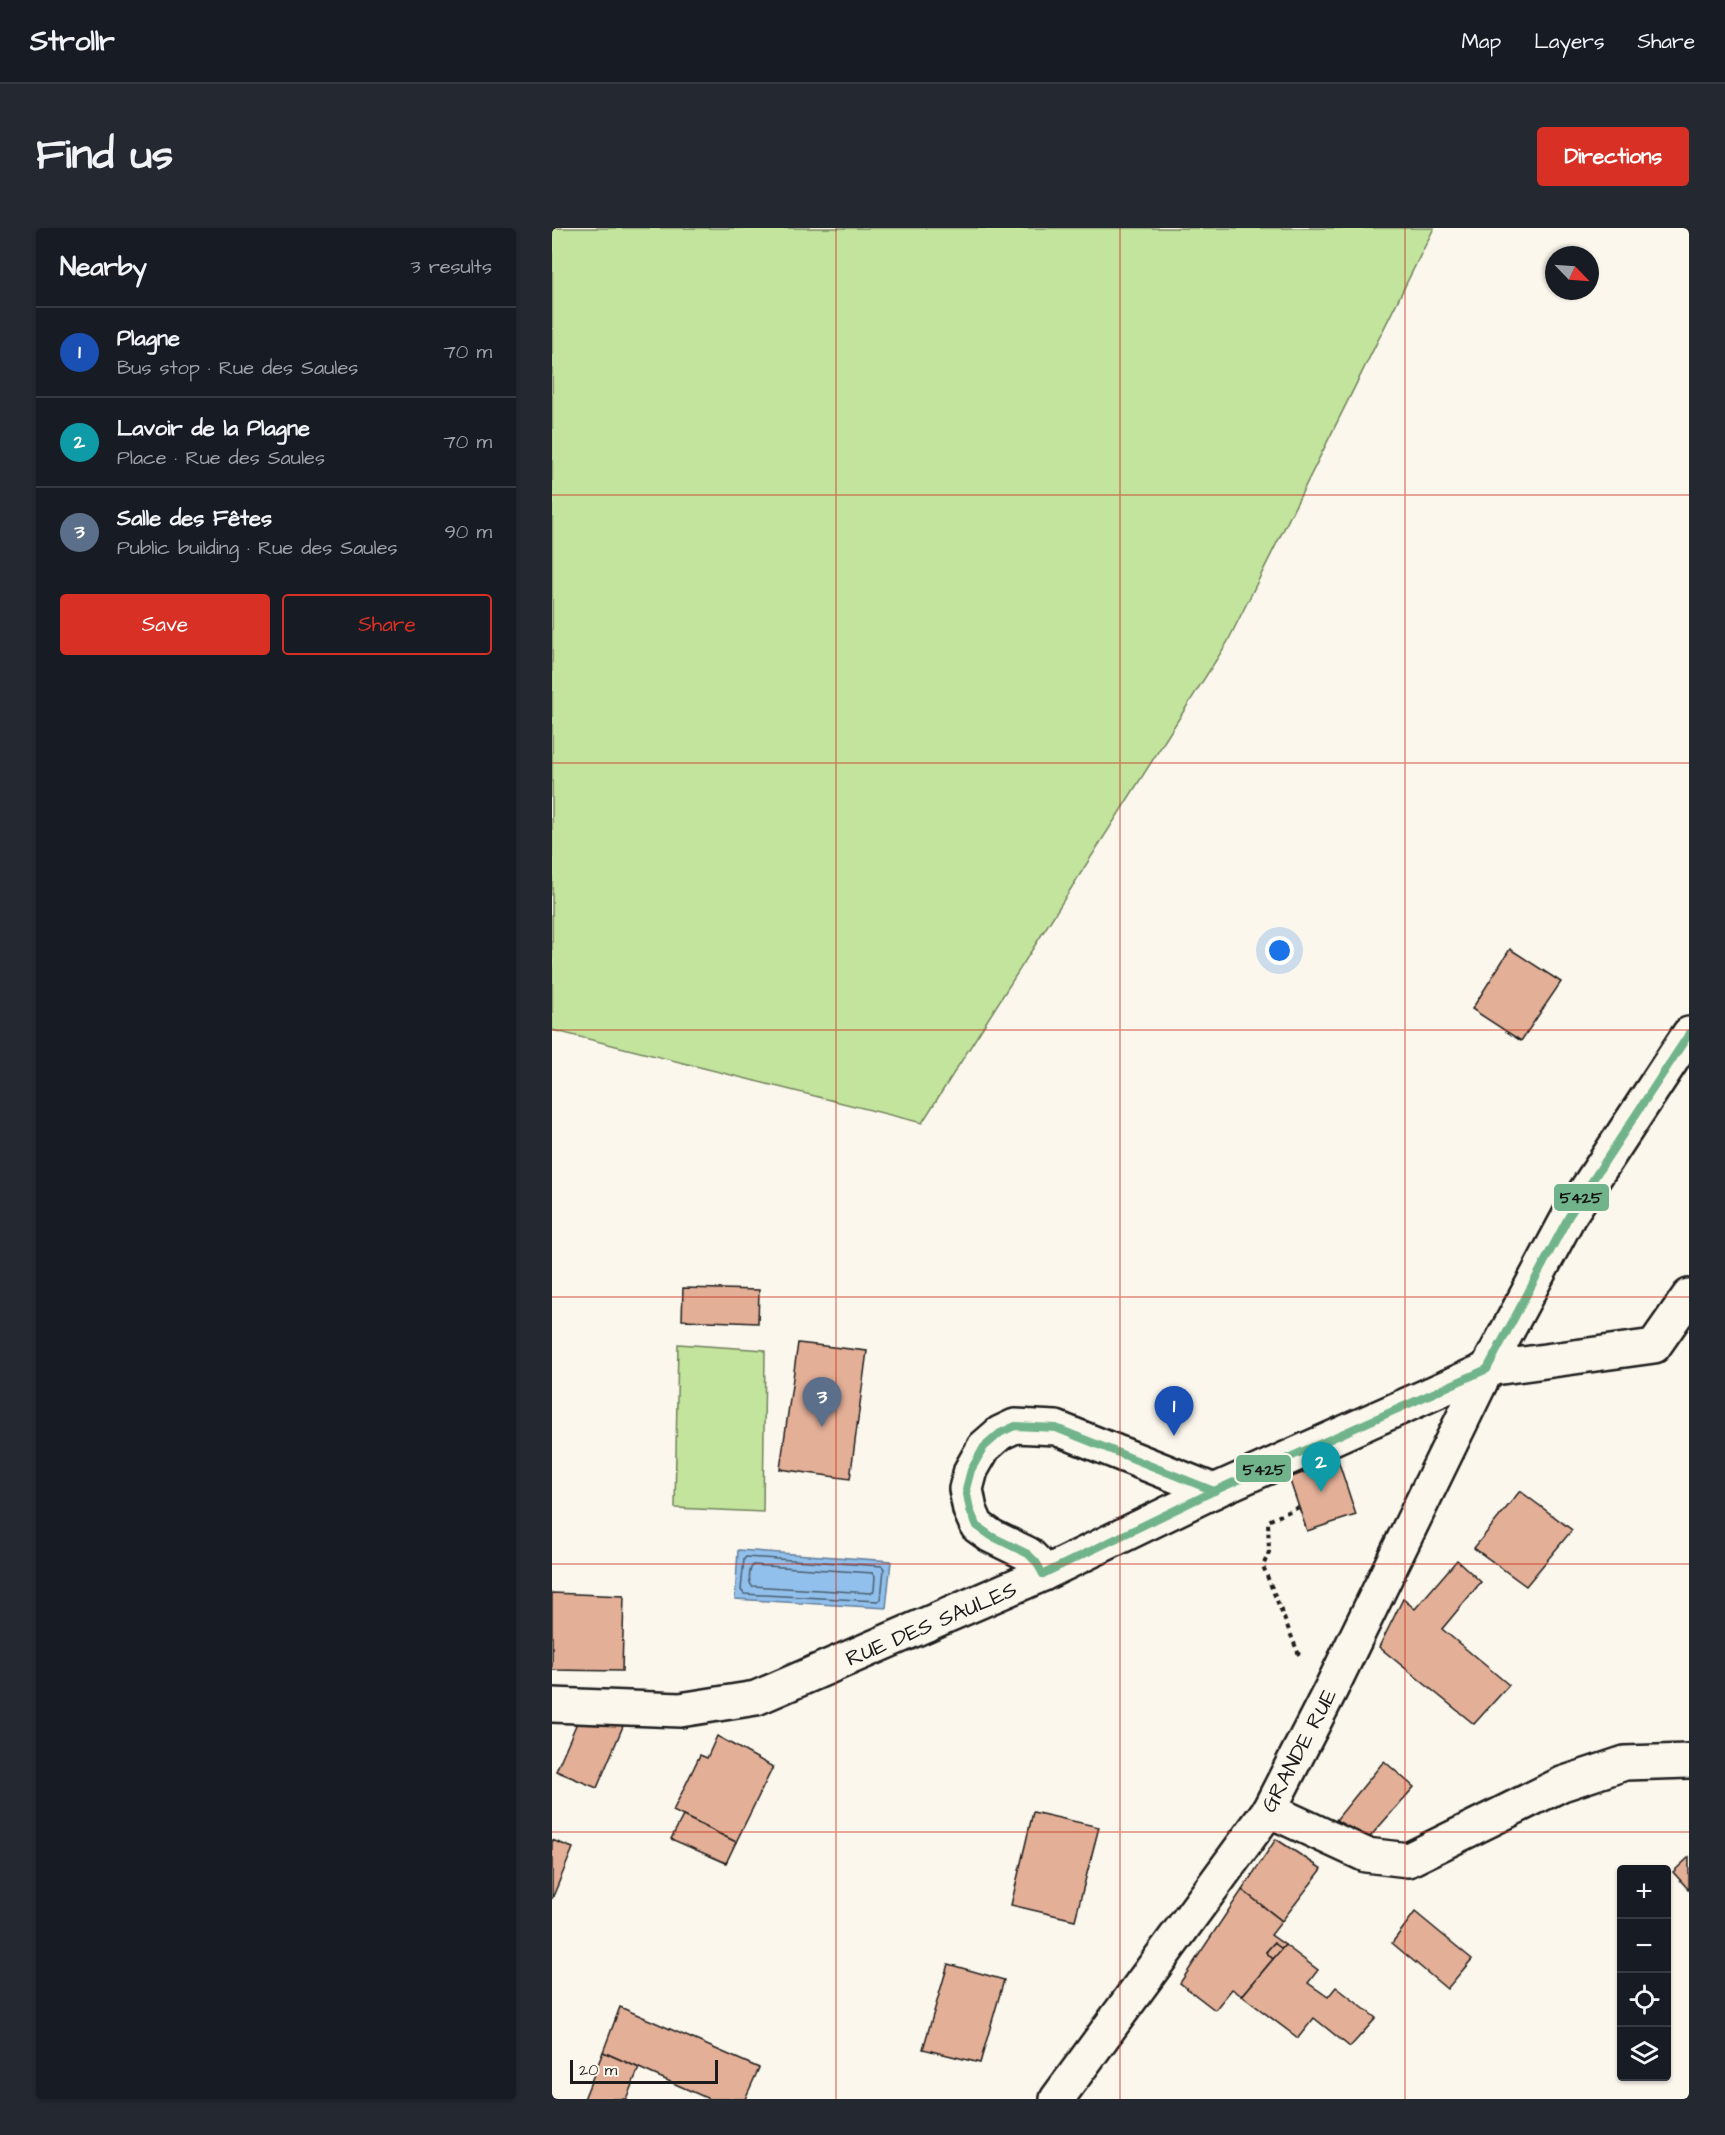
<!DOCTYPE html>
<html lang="en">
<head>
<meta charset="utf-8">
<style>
	body { margin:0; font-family:"Architects Daughter",sans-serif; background:#242831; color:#f1f3f6 }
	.controls { position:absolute; right:18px; bottom:18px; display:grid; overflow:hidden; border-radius:6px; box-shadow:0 2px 4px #0004 }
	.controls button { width:54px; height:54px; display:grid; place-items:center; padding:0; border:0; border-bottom:2px solid #363941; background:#171b24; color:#f1f3f6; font:30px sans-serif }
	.compass { position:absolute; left:993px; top:18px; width:54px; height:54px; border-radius:50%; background:#171b24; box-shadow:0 2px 4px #0004; rotate:115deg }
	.scale { position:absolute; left:18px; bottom:15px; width:148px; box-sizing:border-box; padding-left:6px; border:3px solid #1c1c1c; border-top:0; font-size:16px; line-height:21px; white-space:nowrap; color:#1c1c1c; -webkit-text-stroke:4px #fbf7ec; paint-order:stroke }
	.you { position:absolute; left:728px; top:723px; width:21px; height:21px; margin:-15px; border:4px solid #fff; border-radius:50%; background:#1a73e8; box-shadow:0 0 0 9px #1a73e833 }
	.badge { display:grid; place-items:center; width:39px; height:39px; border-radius:50%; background:#d93025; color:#fff; font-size:20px; font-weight:700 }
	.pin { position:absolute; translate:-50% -50px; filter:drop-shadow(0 2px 3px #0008) }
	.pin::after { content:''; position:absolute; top:32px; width:21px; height:18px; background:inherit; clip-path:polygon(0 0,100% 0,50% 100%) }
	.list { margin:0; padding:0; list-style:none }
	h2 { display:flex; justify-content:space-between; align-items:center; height:78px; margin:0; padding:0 24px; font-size:26px }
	h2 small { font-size:20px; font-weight:400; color:#9ea1a6 }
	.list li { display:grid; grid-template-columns:39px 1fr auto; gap:18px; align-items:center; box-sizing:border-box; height:90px; padding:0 24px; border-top:2px solid #363941 }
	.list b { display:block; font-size:22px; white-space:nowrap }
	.list p { margin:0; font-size:20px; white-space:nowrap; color:#9ea1a6 }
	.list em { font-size:20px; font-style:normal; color:#9ea1a6 }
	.actions { display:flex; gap:12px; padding:18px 24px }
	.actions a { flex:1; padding:14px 0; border:2px solid #d93025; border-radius:6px; text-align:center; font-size:21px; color:#d93025 }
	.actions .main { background:#d93025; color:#fff }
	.icon { flex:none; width:33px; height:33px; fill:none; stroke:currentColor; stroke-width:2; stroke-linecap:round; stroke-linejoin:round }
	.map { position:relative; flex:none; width:1137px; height:1871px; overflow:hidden; border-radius:6px }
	header { display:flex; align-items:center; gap:36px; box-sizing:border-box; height:84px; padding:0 30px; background:#171b24; border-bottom:2px solid #363941 }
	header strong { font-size:28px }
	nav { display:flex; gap:33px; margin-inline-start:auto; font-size:21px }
	.intro { display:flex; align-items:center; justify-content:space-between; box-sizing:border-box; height:144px; padding:0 36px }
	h1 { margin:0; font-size:42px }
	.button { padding:15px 27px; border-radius:6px; background:#d93025; color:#fff; font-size:21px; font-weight:700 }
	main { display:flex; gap:36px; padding:0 36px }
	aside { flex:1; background:#171b24; border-radius:6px; box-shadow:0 2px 4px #0004 }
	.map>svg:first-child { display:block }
	.green { fill:#c3e49d; stroke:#70805c; stroke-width:1.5 }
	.water { fill:#91c0ec; stroke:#627e99; stroke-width:1.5 }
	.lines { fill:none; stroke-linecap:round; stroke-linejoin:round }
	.shore { stroke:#4b5e6f; stroke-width:1.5 }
	.building { fill:#e3af97; stroke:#1c1c1c; stroke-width:1.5 }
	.minor-casing { stroke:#1c1c1c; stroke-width:38 }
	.path { stroke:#1c1c1c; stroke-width:4; stroke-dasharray:4.5 4.5; stroke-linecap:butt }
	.minor { stroke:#fbf7ec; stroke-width:33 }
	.bus-1-casing { stroke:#fbf7ec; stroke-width:12 }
	.bus-1 { stroke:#71b48b; stroke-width:8 }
	.grid { fill:none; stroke:#c8321e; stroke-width:1.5; stroke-opacity:0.55 }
	.labels { text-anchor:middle; stroke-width:5; stroke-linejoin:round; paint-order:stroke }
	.street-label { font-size:22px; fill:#1c1c1c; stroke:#fbf7ec }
	.line-badge { stroke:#fbf7ec; stroke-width:2 }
	.pale-badge-label { font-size:16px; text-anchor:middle; font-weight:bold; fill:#111 }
</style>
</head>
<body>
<header>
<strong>Strollr</strong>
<nav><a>Map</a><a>Layers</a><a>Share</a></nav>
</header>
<div class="intro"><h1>Find us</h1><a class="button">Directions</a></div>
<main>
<aside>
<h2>Nearby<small>3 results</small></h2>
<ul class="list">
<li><span class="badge" style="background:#1a4fb4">1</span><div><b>Plagne</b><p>Bus stop · Rue des Saules</p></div><em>70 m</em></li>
<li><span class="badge" style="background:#0f9aa8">2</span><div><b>Lavoir de la Plagne</b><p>Place · Rue des Saules</p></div><em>70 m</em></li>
<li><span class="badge" style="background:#5c6f8a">3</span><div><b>Salle des Fêtes</b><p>Public building · Rue des Saules</p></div><em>90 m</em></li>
</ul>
<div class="actions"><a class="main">Save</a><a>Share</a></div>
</aside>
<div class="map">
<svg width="1137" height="1871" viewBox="0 0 1137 1871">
	<rect width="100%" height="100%" fill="#fbf7ec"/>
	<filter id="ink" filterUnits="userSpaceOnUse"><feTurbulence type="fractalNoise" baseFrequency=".0167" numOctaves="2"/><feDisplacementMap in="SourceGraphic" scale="12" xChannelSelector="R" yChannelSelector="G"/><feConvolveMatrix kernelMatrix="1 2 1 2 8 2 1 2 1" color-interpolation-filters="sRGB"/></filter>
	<g filter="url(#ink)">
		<!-- green -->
		<g class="green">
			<polygon points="0,0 882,0 675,415 370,895 0,802"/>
			<polygon points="126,1116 213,1122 211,1284 123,1280"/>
		</g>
		<!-- water -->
		<polygon class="water" points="186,1322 339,1333 334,1380 183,1371"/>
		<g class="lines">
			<!-- shore -->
			<g class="shore">
				<polygon points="194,1329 330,1338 332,1341 329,1371 326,1373 192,1366 189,1362 192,1331"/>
				<path d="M201,1337L321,1345L323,1348L322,1363L319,1365L200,1358C196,1354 197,1341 201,1337Z"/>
			</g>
		</g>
		<!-- building -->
		<g class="building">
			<polygon points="958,721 1009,754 969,813 920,781"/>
			<polygon points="131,1060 207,1062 206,1095 130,1092"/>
			<polygon points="246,1115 315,1123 298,1251 228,1241"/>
			<polygon points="786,1232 804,1287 755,1303 737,1250"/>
			<polygon points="968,1263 1020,1302 974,1358 922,1320"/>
			<polygon points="905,1332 929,1354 890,1401 957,1457 922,1496 827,1419 851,1371 863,1381"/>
			<polygon points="0,1365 72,1368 70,1443 0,1442"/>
			<polygon points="30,1483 74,1491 45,1560 4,1543"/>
			<polygon points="165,1508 221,1539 184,1614 121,1583 148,1527 155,1530"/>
			<polygon points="832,1533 862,1559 816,1611 784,1592"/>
			<polygon points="481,1584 547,1599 523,1692 459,1677"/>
			<polygon points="131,1588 184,1614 174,1635 119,1611"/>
			<polygon points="724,1611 770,1641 730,1693 690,1662"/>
			<polygon points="0,1612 21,1620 0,1671"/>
			<polygon points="1137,1629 1137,1662 1121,1644"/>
			<polygon points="690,1662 730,1693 719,1707 733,1717 730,1721 722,1715 714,1724 721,1731 690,1768 680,1761 663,1782 628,1755"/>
			<polygon points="863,1684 920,1731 895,1761 840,1715"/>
			<polygon points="722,1715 730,1721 721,1731 714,1724"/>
			<polygon points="733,1717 766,1742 756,1755 776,1769 784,1759 824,1790 798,1819 762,1790 746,1810 690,1768"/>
			<polygon points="396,1736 452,1752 428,1835 371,1821"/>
			<polygon points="68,1779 207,1840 193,1871 157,1871 51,1824"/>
			<polygon points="51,1824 87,1840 74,1871 32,1871"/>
		</g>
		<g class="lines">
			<!-- minor casing -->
			<g class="minor-casing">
				<g id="minor">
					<polyline points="491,1346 484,1334 476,1326 439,1308 425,1298 418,1282 414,1261 419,1242 432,1219 448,1205 463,1198 504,1200 662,1263"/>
					<polyline points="0,1477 128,1482 204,1470 491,1346 662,1263 935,1141 1102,1118 1137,1068"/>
					<polyline points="717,1582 814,1627 856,1632 1010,1556 1073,1535 1137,1533"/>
					<polyline points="505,1871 717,1582 778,1463 935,1141 1017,988 1137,806"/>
				</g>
			</g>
			<!-- path -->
			<polyline class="path" points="747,1427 711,1338 717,1324 716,1293 747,1279"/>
			<!-- minor -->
			<use href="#minor" class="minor"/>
			<!-- bus-1 casing -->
			<g class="bus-1-casing">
				<g id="bus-1">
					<polyline points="935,1141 1017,988 1137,806"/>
					<polyline points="491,1346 662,1263 935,1141"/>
					<polyline points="491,1346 484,1334 476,1326 439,1308 425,1298 418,1282 414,1261 419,1242 432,1219 448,1205 463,1198 504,1200 662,1263"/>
				</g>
			</g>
			<!-- bus-1 -->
			<use href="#bus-1" class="bus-1"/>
		</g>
	</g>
	<!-- grid -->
	<path class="grid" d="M284,0V1871M568,0V1871M853,0V1871M0,267H1137M0,535H1137M0,802H1137M0,1069H1137M0,1336H1137M0,1604H1137"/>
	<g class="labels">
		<!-- street labels -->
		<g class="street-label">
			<text transform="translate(379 1395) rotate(-23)" y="8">RUE DES SAULES</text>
			<text transform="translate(746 1522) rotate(-62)" y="8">GRANDE RUE</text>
		</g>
	</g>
	<g class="line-badge">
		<rect x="1001" y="955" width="57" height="29" rx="6" fill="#71b48b"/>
		<rect x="683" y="1226" width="57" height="29" rx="6" fill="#71b48b"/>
	</g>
	<g class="pale-badge-label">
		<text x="1029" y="975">5425</text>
		<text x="712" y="1247">5425</text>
	</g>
</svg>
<div class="controls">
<button>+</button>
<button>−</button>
<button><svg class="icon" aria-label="locate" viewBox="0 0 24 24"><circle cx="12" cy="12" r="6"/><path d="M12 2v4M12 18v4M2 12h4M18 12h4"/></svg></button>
<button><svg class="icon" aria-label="layers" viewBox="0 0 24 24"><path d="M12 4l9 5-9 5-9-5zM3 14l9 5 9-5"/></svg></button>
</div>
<svg class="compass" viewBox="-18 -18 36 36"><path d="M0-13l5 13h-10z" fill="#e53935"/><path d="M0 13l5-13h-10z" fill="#9ea1a6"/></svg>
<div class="scale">20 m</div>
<div class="you"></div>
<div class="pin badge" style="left:622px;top:1208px;background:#1a4fb4">1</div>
<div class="pin badge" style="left:769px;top:1264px;background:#0f9aa8">2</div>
<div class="pin badge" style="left:270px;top:1199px;background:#5c6f8a">3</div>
</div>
</main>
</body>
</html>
